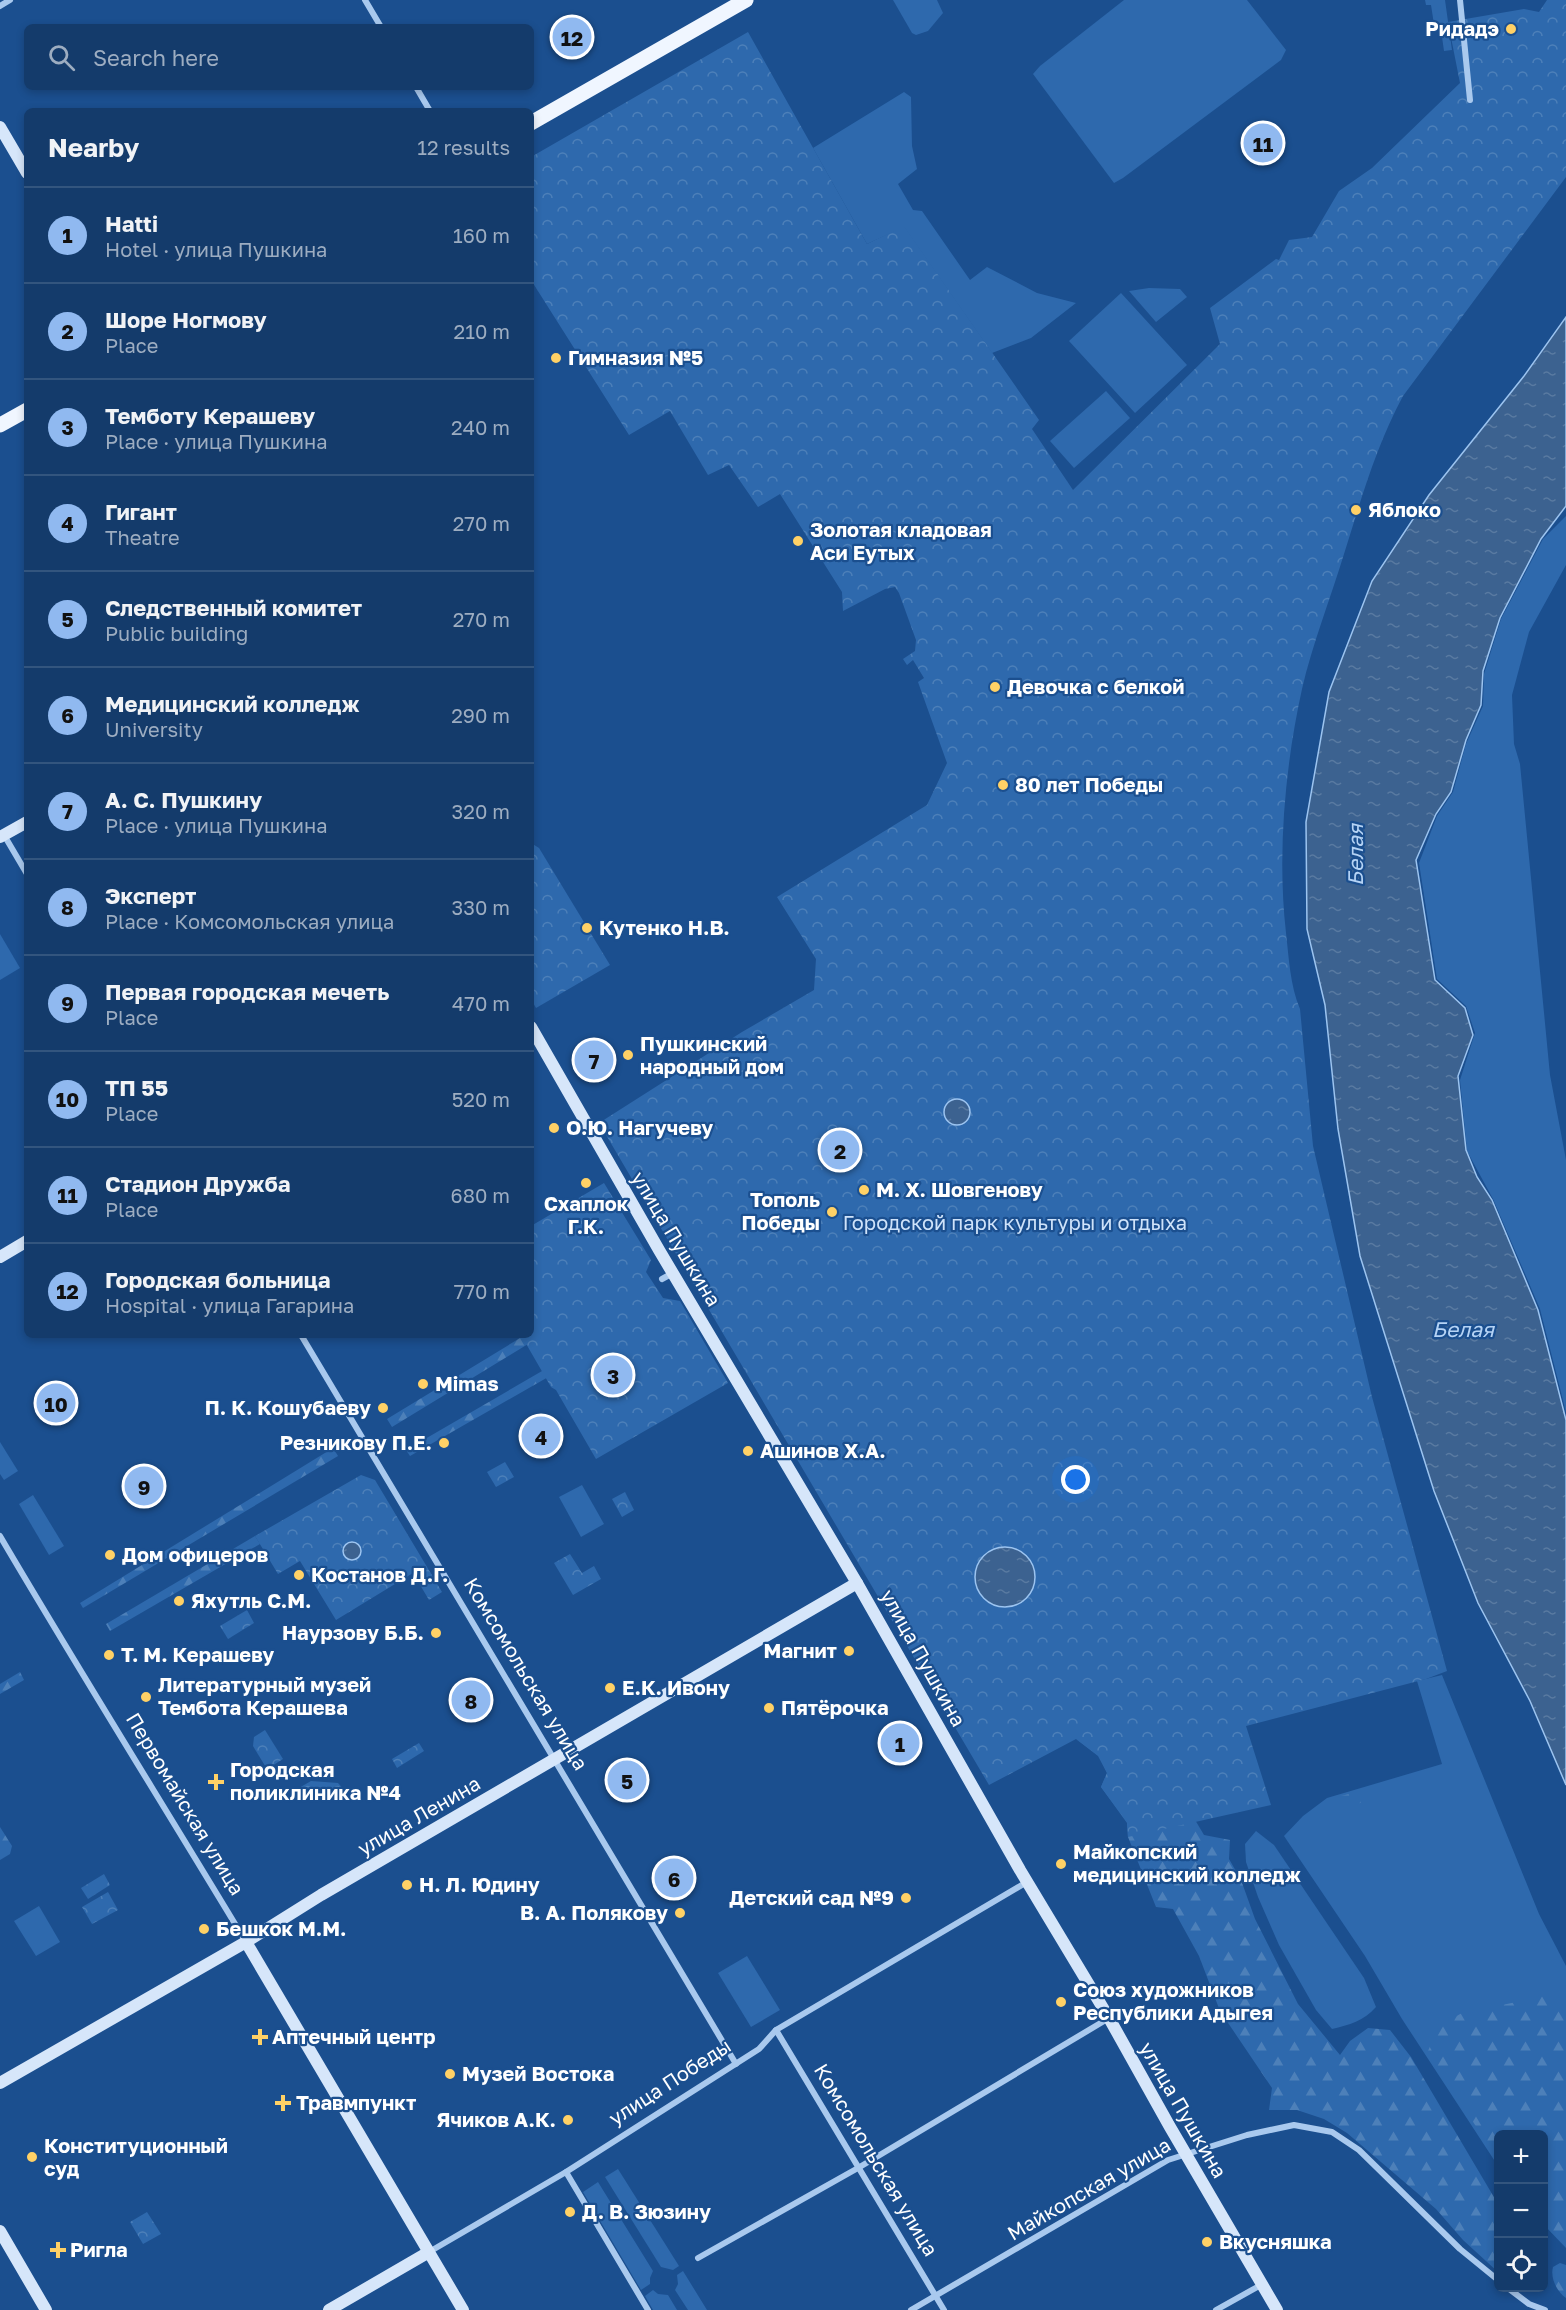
<!DOCTYPE html>
<html lang="en">
<head>
<meta charset="utf-8">
<style>
	body { margin:0; font-family:"Golos Text",sans-serif; background:#1d4271; color:#f1f3f6 }
	.controls { position:absolute; right:18px; bottom:18px; display:grid; overflow:hidden; border-radius:9px; box-shadow:0 3px 9px #0003 }
	.controls button { width:54px; height:54px; display:grid; place-items:center; padding:0; border:0; border-bottom:2px solid #33557e; background:#143b6b; color:#f1f3f6; font:30px sans-serif }
	.you { position:absolute; left:1076px; top:1480px; width:21px; height:21px; margin:-15px; border:4px solid #fff; border-radius:50%; background:#1a73e8; box-shadow:0 0 0 9px #1a73e833 }
	.badge { display:grid; place-items:center; width:39px; height:39px; border-radius:50%; background:#90b9f0; color:#111; font-size:20px; font-weight:700 }
	.pin { position:absolute; translate:-50% -50%; border:3px solid #fff; box-shadow:0 2px 6px #0006 }
	.list { margin:0; padding:0; list-style:none }
	h2 { display:flex; justify-content:space-between; align-items:center; height:78px; margin:0; padding:0 24px; font-size:26px }
	h2 small { font-size:20px; font-weight:400; color:#9dadc1 }
	.list li { display:grid; grid-template-columns:39px 1fr auto; gap:18px; align-items:center; box-sizing:border-box; height:96px; padding:0 24px; border-top:2px solid #33557e }
	.list b { display:block; font-size:22px; white-space:nowrap }
	.list p { margin:0; font-size:20px; white-space:nowrap; color:#9dadc1 }
	.list em { font-size:20px; font-style:normal; color:#9dadc1 }
	.icon { flex:none; width:33px; height:33px; fill:none; stroke:currentColor; stroke-width:2; stroke-linecap:round; stroke-linejoin:round }
	.map { position:relative; flex:none; width:1566px; height:2310px; overflow:hidden }
	.search { position:absolute; background:#143b6b; box-shadow:0 3px 9px #0003; left:24px; top:24px; width:510px; height:66px; display:flex; align-items:center; gap:15px; box-sizing:border-box; padding:0 21px; border-radius:9px; color:#9dadc1; font-size:22px }
	.panel { position:absolute; background:#143b6b; box-shadow:0 3px 9px #0003; left:24px; top:108px; width:510px; height:1230px; border-radius:9px }
	.map>svg:first-child { display:block }
	.green { fill:#2e69ad }
	.forest { fill:url(#forest-firs) }
	.park { fill:url(#park-crowns) }
	.water { fill:url(#water-ripples); stroke:#9cc4f0; stroke-width:1.5 }
	.lines { fill:none; stroke-linecap:round; stroke-linejoin:round }
	.street { stroke:#a9c9ee; stroke-width:6 }
	.secondary { stroke:#d6e6fa; stroke-width:12 }
	.primary { stroke:#f0f6ff; stroke-width:15 }
	.poi-dot { fill:#ffd166; stroke:#1b4f8f; stroke-width:2 }
	.labels { text-anchor:middle; stroke-width:4.5; stroke-linejoin:round; paint-order:stroke }
	.poi-label { font-size:20px; font-weight:bold; fill:#fff; stroke:#1b4f8f; text-anchor:start }
	.park-label { font-size:20px; fill:#cfe3fa; stroke:#1b4f8f }
	.street-label { font-size:20px; fill:#fff; stroke:#1b4f8f }
	.water-label { font-size:21px; font-style:italic; fill:#b5d3f5; stroke:#1b4f8f }
</style>
</head>
<body>
<div class="map">
<svg width="1566" height="2310" viewBox="0 0 1566 2310">
	<defs>
		<pattern id="forest-firs" width="22" height="20" patternUnits="userSpaceOnUse" patternTransform="scale(1.5)"><rect width="22" height="20" fill="#2e69ad"/><path d="M5 1l3.5 6h-7zM16 11l3.5 6h-7z" fill="#4d80b9"/></pattern>
		<pattern id="park-crowns" width="20" height="18" patternUnits="userSpaceOnUse" patternTransform="scale(1.5)"><rect width="20" height="18" fill="#2e69ad"/><path d="M2 6a3 3 0 1 1 6 0M12 15a3 3 0 1 1 6 0" fill="none" stroke="#4d80b9"/></pattern>
		<pattern id="water-ripples" width="26" height="14" patternUnits="userSpaceOnUse" patternTransform="scale(1.5)"><rect width="26" height="14" fill="#3c6290"/><path d="M2 4q2-2 4 0t4 0M15 11q2-2 4 0t4 0" fill="none" stroke="#597aa1"/></pattern>
	</defs>
	<rect width="100%" height="100%" fill="#1b4f8f"/>
	<!-- green -->
	<g class="green">
		<polygon points="893,0 937,0 943,13 928,31 916,35 912,33"/>
		<polygon points="1124,0 1247,0 1286,50 1281,60 1123,178 1114,183 1033,74 1040,66"/>
		<polygon points="1425,0 1445,0 1452,50 1444,51 1441,30 1435,31 1431,5 1426,5"/>
		<polygon points="904,92 911,97 912,146 917,169 898,184 913,210 922,211 970,280 987,267 1037,293 1076,303 1031,338 992,353 904,227 867,244 813,148"/>
		<polygon points="1149,288 1180,289 1187,297 1156,322 1129,291"/>
		<polygon points="1121,293 1187,365 1135,413 1069,341"/>
		<polygon points="1106,391 1130,418 1074,468 1050,441"/>
		<polygon points="1566,516 1566,565 1529,632 1512,695 1514,744 1520,764 1550,1075 1566,1160 1566,1412 1540,1309 1493,1199 1467,1151 1460,1080 1475,1033 1466,1006 1437,979 1419,863 1437,816 1453,792 1466,744 1483,706 1484,674 1501,619 1543,539"/>
		<polygon points="0,934 20,968 0,980"/>
		<polygon points="0,1442 18,1471 4,1480 0,1474"/>
		<polygon points="582,1485 604,1524 581,1537 559,1497"/>
		<polygon points="33,1495 64,1546 49,1555 19,1504"/>
		<polygon points="1442,1675 1539,1914 1566,1966 1566,2248 1544,2225 1544,2134 1498,2134 1498,2166 1402,2019 1365,1956 1284,1836 1303,1816 1327,1798 1442,1764 1417,1681"/>
		<path d="M1256,1831L1274,1845L1364,1978L1376,2007C1364,2021 1349,2025 1332,2029L1316,2010L1279,1945L1258,1897L1246,1862L1245,1844Z"/>
		<polygon points="39,1906 60,1942 36,1956 14,1921"/>
		<polygon points="747,1956 780,2010 751,2027 718,1973"/>
		<polygon points="618,2169 679,2266 673,2270 661,2267 605,2177"/>
		<polygon points="598,2182 653,2271 650,2278 650,2284 641,2290 583,2192"/>
		<polygon points="683,2271 707,2310 688,2310 675,2290 678,2284 677,2275"/>
		<polygon points="653,2290 658,2294 668,2295 677,2310 653,2310 645,2296"/>
	</g>
	<!-- forest -->
	<g class="forest">
		<polygon points="638,1277 392,1427 387,1419 525,1335 531,1335"/>
		<polygon points="656,1305 660,1313 410,1456 406,1450"/>
		<polygon points="333,1448 338,1456 83,1608 80,1603"/>
		<polygon points="255,1536 260,1544 110,1631 106,1624"/>
		<polygon points="20,1672 24,1680 0,1694 0,1684"/>
		<polygon points="1076,1739 1185,1803 1204,1835 1230,1840 1229,1859 1241,1880 1255,1919 1298,2004 1340,2055 1350,2041 1368,2028 1390,2030 1411,2057 1498,2204 1498,2272 1463,2240 1436,2209 1347,2133 1324,2119 1297,2110 1269,2110 1272,2088 1220,2011 1199,1956 1173,1909 1156,1907 1128,1837 1127,1823 1101,1787 1107,1773 1098,1756"/>
		<polygon points="1369,1789 1369,1798 1354,1806 1335,1808 1333,1798"/>
		<polygon points="0,1827 12,1846 10,1854 0,1860"/>
		<polygon points="1563,1992 1566,1995 1566,2246 1544,2222 1544,2134 1498,2134 1498,2161 1428,2051 1439,2026 1469,2009 1502,2005"/>
		<path d="M1560,2263L1566,2265V2298C1557,2292 1550,2278 1553,2267Z"/>
	</g>
	<!-- park -->
	<g class="park">
		<path d="M1547,0H1566V177L1403,396C1376,446 1361,500 1344,554C1331,597 1312,645 1302,689C1285,766 1277,854 1286,933C1289,959 1290,985 1300,1009L1313,1146L1372,1397L1447,1671L1426,1679L1246,1726L1271,1805L1128,1837L1127,1822L1101,1787L1107,1773L1099,1756L1076,1739L989,1785L599,1123L742,1032L814,990L816,959L777,897L927,805L947,763L918,682L924,678L913,660L907,665L903,659L915,651L916,640L899,593L895,587L885,589L843,611L842,592L780,494L758,507L729,465L708,475L670,411L629,435L531,280V157L748,32L867,244L904,226L1039,420L1032,429L1073,490L1220,344L1210,308L1276,259L1279,260L1289,240L1312,237L1339,191L1372,168L1460,83L1448,22L1524,9L1539,12Z"/>
		<polygon points="531,843 539,848 610,965 536,1008 531,999"/>
		<polygon points="604,1183 651,1260 646,1272 663,1298 680,1301 728,1383 596,1459 556,1390 551,1387 521,1335 531,1335 531,1226"/>
		<polygon points="505,1462 514,1477 496,1487 487,1472"/>
		<polygon points="361,1475 375,1480 442,1592 429,1600 413,1573 336,1620 300,1561 278,1574 255,1536"/>
		<polygon points="625,1492 634,1510 622,1517 612,1499"/>
		<polygon points="570,1554 582,1573 594,1566 601,1579 573,1595 554,1563"/>
		<polygon points="247,1610 254,1623 228,1639 220,1626"/>
		<polygon points="265,1730 283,1759 267,1769 253,1746 254,1737"/>
		<polygon points="419,1743 424,1751 397,1768 392,1759"/>
		<polygon points="311,1781 338,1783 345,1791 329,1801 305,1800 299,1788"/>
		<polygon points="104,1874 110,1885 88,1899 81,1888"/>
		<polygon points="108,1892 118,1910 92,1924 82,1907"/>
		<polygon points="147,2212 161,2234 143,2244 130,2222"/>
	</g>
	<!-- water -->
	<g class="water">
		<polygon points="1566,317 1566,506 1541,539 1500,618 1483,671 1481,705 1466,740 1451,792 1436,814 1416,860 1435,980 1465,1008 1473,1035 1458,1076 1466,1150 1477,1177 1492,1200 1538,1310 1566,1420 1566,1785 1530,1701 1478,1603 1434,1491 1360,1256 1338,1129 1325,1005 1307,929 1306,822 1329,692 1372,581 1429,495 1524,376"/>
		<circle cx="957" cy="1112" r="13"/>
		<circle cx="352" cy="1551" r="9"/>
		<circle cx="1005" cy="1577" r="30"/>
	</g>
	<g class="lines">
		<!-- street -->
		<g class="street">
			<polyline points="365,0 381,27"/>
			<polyline points="1460,0 1470,100"/>
			<polyline points="0,6 10,0"/>
			<polyline points="416,87 430,111"/>
			<polyline points="4,835 27,874"/>
			<polyline points="662,1279 673,1273"/>
			<polyline points="301,1335 736,2064"/>
			<path d="M0,1536C80,1672 164,1806 246,1942"/>
			<polyline points="776,2030 944,2310"/>
			<polyline points="566,2172 648,2310"/>
			<polyline points="429,2252 566,2172 759,2049 776,2030 1027,1882"/>
			<polyline points="698,2258 858,2168 1109,2018"/>
			<polyline points="1508,2288 1529,2304 1545,2310"/>
			<polyline points="911,2310 1168,2160 1247,2135 1294,2125 1332,2132 1359,2150 1460,2249 1498,2280"/>
			<polyline points="1216,2310 1261,2285"/>
		</g>
		<!-- secondary -->
		<g class="secondary">
			<polyline points="0,127 27,173"/>
			<polyline points="0,837 27,822"/>
			<polyline points="531,1027 659,1250 857,1583 1020,1870 1109,2018 1170,2127 1277,2310"/>
			<polyline points="0,1257 27,1241"/>
			<polyline points="246,1942 463,2310"/>
			<polyline points="0,2083 246,1942 321,1895 857,1583"/>
			<polyline points="0,2231 46,2310"/>
			<polyline points="329,2310 429,2252"/>
		</g>
		<!-- primary -->
		<g class="primary">
			<polyline points="531,123 746,0"/>
			<polyline points="0,425 27,410"/>
		</g>
	</g>
	<!-- markers -->
	<g class="poi-dot">
		<circle cx="1511" cy="29" r="6"/>
		<circle cx="556" cy="358" r="6"/>
		<circle cx="1356" cy="510" r="6"/>
		<circle cx="798" cy="541" r="6"/>
		<circle cx="995" cy="687" r="6"/>
		<circle cx="1003" cy="785" r="6"/>
		<circle cx="587" cy="928" r="6"/>
		<circle cx="628" cy="1055" r="6"/>
		<circle cx="554" cy="1128" r="6"/>
		<circle cx="586" cy="1183" r="6"/>
		<circle cx="864" cy="1190" r="6"/>
		<circle cx="832" cy="1212" r="6"/>
		<circle cx="423" cy="1384" r="6"/>
		<circle cx="383" cy="1408" r="6"/>
		<circle cx="444" cy="1443" r="6"/>
		<circle cx="748" cy="1451" r="6"/>
		<circle cx="110" cy="1555" r="6"/>
		<circle cx="299" cy="1575" r="6"/>
		<circle cx="179" cy="1601" r="6"/>
		<circle cx="436" cy="1633" r="6"/>
		<circle cx="849" cy="1651" r="6"/>
		<circle cx="109" cy="1655" r="6"/>
		<circle cx="610" cy="1688" r="6"/>
		<circle cx="146" cy="1697" r="6"/>
		<circle cx="769" cy="1708" r="6"/>
		<path d="M213 1773h6v6h6v6h-6v6h-6v-6h-6v-6h6z"/>
		<circle cx="1061" cy="1864" r="6"/>
		<circle cx="407" cy="1885" r="6"/>
		<circle cx="906" cy="1898" r="6"/>
		<circle cx="680" cy="1913" r="6"/>
		<circle cx="204" cy="1929" r="6"/>
		<circle cx="1061" cy="2002" r="6"/>
		<path d="M257 2028h6v6h6v6h-6v6h-6v-6h-6v-6h6z"/>
		<circle cx="450" cy="2074" r="6"/>
		<path d="M280 2094h6v6h6v6h-6v6h-6v-6h-6v-6h6z"/>
		<circle cx="568" cy="2120" r="6"/>
		<circle cx="32" cy="2157" r="6"/>
		<circle cx="570" cy="2212" r="6"/>
		<circle cx="1207" cy="2242" r="6"/>
		<path d="M55 2241h6v6h6v6h-6v6h-6v-6h-6v-6h6z"/>
	</g>
	<g class="labels">
		<!-- poi labels -->
		<g class="poi-label">
			<text x="1499" y="36" text-anchor="end">Ридадэ</text>
			<text x="568" y="365">Гимназия №5</text>
			<text x="1368" y="517">Яблоко</text>
			<text x="810" y="537">Золотая кладовая<tspan x="810" dy="23">Аси Еутых</tspan></text>
			<text x="1007" y="694">Девочка с белкой</text>
			<text x="1015" y="792">80 лет Победы</text>
			<text x="599" y="935">Кутенко Н.В.</text>
			<text x="640" y="1051">Пушкинский<tspan x="640" dy="23">народный дом</tspan></text>
			<text x="566" y="1135">О.Ю. Нагучеву</text>
			<text x="876" y="1197">М. Х. Шовгенову</text>
			<text x="820" y="1207" text-anchor="end">Тополь<tspan x="820" dy="23">Победы</tspan></text>
			<text x="586" y="1211" text-anchor="middle">Схаплок<tspan x="586" dy="23">Г.К.</tspan></text>
			<text x="435" y="1391">Mimas</text>
			<text x="371" y="1415" text-anchor="end">П. К. Кошубаеву</text>
			<text x="432" y="1450" text-anchor="end">Резникову П.Е.</text>
			<text x="760" y="1458">Ашинов Х.А.</text>
			<text x="122" y="1562">Дом офицеров</text>
			<text x="311" y="1582">Костанов Д.Г.</text>
			<text x="191" y="1608">Яхутль С.М.</text>
			<text x="424" y="1640" text-anchor="end">Наурзову Б.Б.</text>
			<text x="837" y="1658" text-anchor="end">Магнит</text>
			<text x="121" y="1662">Т. М. Керашеву</text>
			<text x="158" y="1692">Литературный музей<tspan x="158" dy="23">Тембота Керашева</tspan></text>
			<text x="622" y="1695">Е.К. Ивону</text>
			<text x="781" y="1715">Пятёрочка</text>
			<text x="230" y="1777">Городская<tspan x="230" dy="23">поликлиника №4</tspan></text>
			<text x="1073" y="1859">Майкопский<tspan x="1073" dy="23">медицинский колледж</tspan></text>
			<text x="419" y="1892">Н. Л. Юдину</text>
			<text x="894" y="1905" text-anchor="end">Детский сад №9</text>
			<text x="668" y="1920" text-anchor="end">В. А. Полякову</text>
			<text x="216" y="1936">Бешкок М.М.</text>
			<text x="1073" y="1997">Союз художников<tspan x="1073" dy="23">Республики Адыгея</tspan></text>
			<text x="272" y="2044">Аптечный центр</text>
			<text x="462" y="2081">Музей Востока</text>
			<text x="296" y="2110">Травмпункт</text>
			<text x="556" y="2127" text-anchor="end">Ячиков А.К.</text>
			<text x="44" y="2153">Конституционный<tspan x="44" dy="23">суд</tspan></text>
			<text x="582" y="2219">Д. В. Зюзину</text>
			<text x="1219" y="2249">Вкусняшка</text>
			<text x="70" y="2257">Ригла</text>
		</g>
		<!-- park labels -->
		<g class="park-label">
			<text x="1015" y="1230">Городской парк культуры и отдыха</text>
		</g>
		<!-- street labels -->
		<g class="street-label">
			<text transform="translate(676 1239) rotate(59)" y="7">улица Пушкина</text>
			<text transform="translate(923 1658) rotate(61)" y="7">улица Пушкина</text>
			<text transform="translate(526 1674) rotate(59)" y="7">Комсомольская улица</text>
			<text transform="translate(185 1804) rotate(59)" y="7">Первомайская улица</text>
			<text transform="translate(419 1816) rotate(-30)" y="7">улица Ленина</text>
			<text transform="translate(670 2082) rotate(-33)" y="7">улица Победы</text>
			<text transform="translate(1183 2110) rotate(60)" y="7">улица Пушкина</text>
			<text transform="translate(876 2160) rotate(59)" y="7">Комсомольская улица</text>
			<text transform="translate(1089 2189) rotate(-30)" y="7">Майкопская улица</text>
		</g>
		<!-- water labels -->
		<g class="water-label">
			<text transform="translate(1356 855) rotate(-90)" y="7">Белая</text>
			<text x="1463" y="1337">Белая</text>
		</g>
	</g>
</svg>
<div class="controls">
<button>+</button>
<button>−</button>
<button><svg class="icon" aria-label="locate" viewBox="0 0 24 24"><circle cx="12" cy="12" r="6"/><path d="M12 2v4M12 18v4M2 12h4M18 12h4"/></svg></button>
</div>
<div class="you"></div>
<div class="pin badge" style="left:900px;top:1743px">1</div>
<div class="pin badge" style="left:840px;top:1150px">2</div>
<div class="pin badge" style="left:613px;top:1375px">3</div>
<div class="pin badge" style="left:541px;top:1436px">4</div>
<div class="pin badge" style="left:627px;top:1780px">5</div>
<div class="pin badge" style="left:674px;top:1878px">6</div>
<div class="pin badge" style="left:594px;top:1060px">7</div>
<div class="pin badge" style="left:471px;top:1700px">8</div>
<div class="pin badge" style="left:144px;top:1486px">9</div>
<div class="pin badge" style="left:56px;top:1403px">10</div>
<div class="pin badge" style="left:1263px;top:143px">11</div>
<div class="pin badge" style="left:572px;top:37px">12</div>
<div class="search"><svg class="icon" aria-label="search" viewBox="0 0 24 24"><circle cx="10" cy="10" r="6"/><path d="M15 15l6 6"/></svg>Search here</div>
<section class="panel">
<h2>Nearby<small>12 results</small></h2>
<ul class="list">
<li><span class="badge">1</span><div><b>Hatti</b><p>Hotel · улица Пушкина</p></div><em>160 m</em></li>
<li><span class="badge">2</span><div><b>Шоре Ногмову</b><p>Place</p></div><em>210 m</em></li>
<li><span class="badge">3</span><div><b>Темботу Керашеву</b><p>Place · улица Пушкина</p></div><em>240 m</em></li>
<li><span class="badge">4</span><div><b>Гигант</b><p>Theatre</p></div><em>270 m</em></li>
<li><span class="badge">5</span><div><b>Следственный комитет</b><p>Public building</p></div><em>270 m</em></li>
<li><span class="badge">6</span><div><b>Медицинский колледж</b><p>University</p></div><em>290 m</em></li>
<li><span class="badge">7</span><div><b>А. С. Пушкину</b><p>Place · улица Пушкина</p></div><em>320 m</em></li>
<li><span class="badge">8</span><div><b>Эксперт</b><p>Place · Комсомольская улица</p></div><em>330 m</em></li>
<li><span class="badge">9</span><div><b>Первая городская мечеть</b><p>Place</p></div><em>470 m</em></li>
<li><span class="badge">10</span><div><b>ТП 55</b><p>Place</p></div><em>520 m</em></li>
<li><span class="badge">11</span><div><b>Стадион Дружба</b><p>Place</p></div><em>680 m</em></li>
<li><span class="badge">12</span><div><b>Городская больница</b><p>Hospital · улица Гагарина</p></div><em>770 m</em></li>
</ul>
</section>
</div>
</body>
</html>
